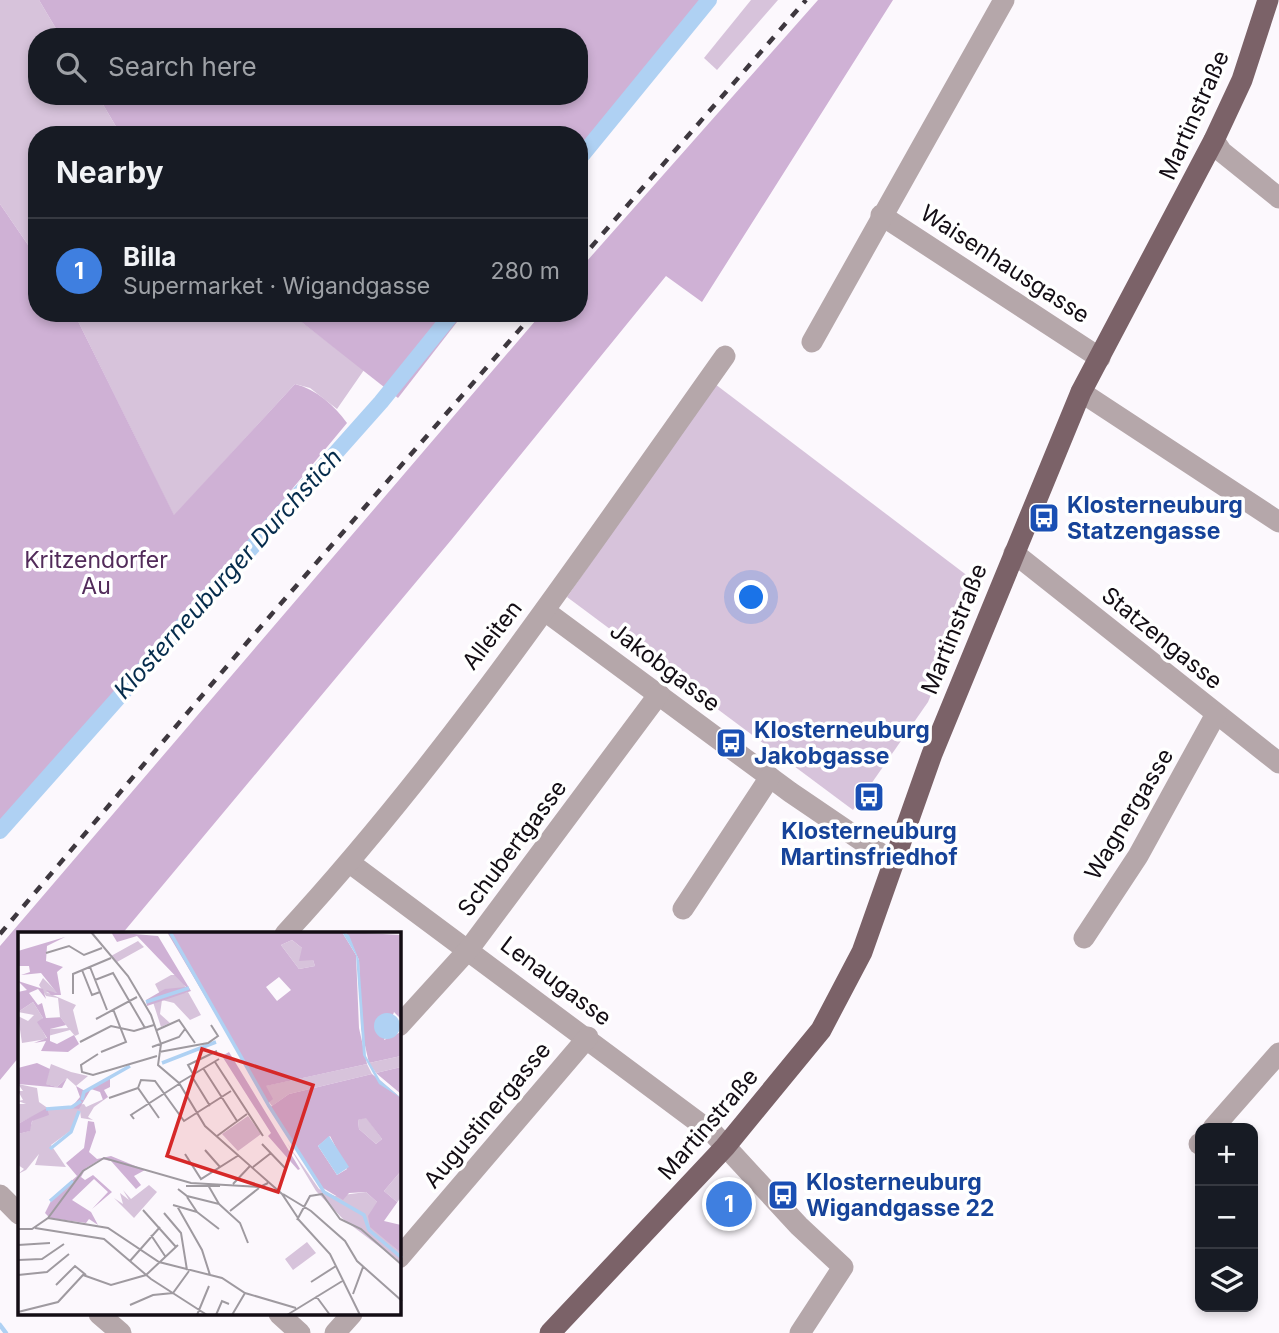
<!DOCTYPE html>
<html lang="en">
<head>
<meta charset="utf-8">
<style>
	body { margin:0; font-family:Inter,sans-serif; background:#20242c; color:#f1f3f6 }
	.controls { position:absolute; right:21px; bottom:21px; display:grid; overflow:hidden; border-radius:14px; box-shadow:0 4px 10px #0003 }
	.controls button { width:63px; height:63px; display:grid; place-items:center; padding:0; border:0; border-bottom:2px solid #363941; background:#171b24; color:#f1f3f6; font:35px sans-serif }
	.you { position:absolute; left:752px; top:598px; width:24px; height:24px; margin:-18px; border:5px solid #fff; border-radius:50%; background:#1a73e8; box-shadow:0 0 0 10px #1a73e833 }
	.badge { display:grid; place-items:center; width:46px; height:46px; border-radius:50%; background:#c396c6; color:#fff; font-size:23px; font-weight:700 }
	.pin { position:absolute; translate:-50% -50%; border:4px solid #fff; box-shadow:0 2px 7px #0006 }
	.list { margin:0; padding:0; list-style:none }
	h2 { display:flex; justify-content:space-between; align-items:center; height:91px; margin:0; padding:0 28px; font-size:30px }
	h2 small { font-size:23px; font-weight:400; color:#9ea1a6 }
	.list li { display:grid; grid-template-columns:46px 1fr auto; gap:21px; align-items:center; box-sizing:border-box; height:105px; padding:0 28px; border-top:2px solid #363941 }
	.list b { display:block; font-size:26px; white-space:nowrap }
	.list p { margin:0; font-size:23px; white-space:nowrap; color:#9ea1a6 }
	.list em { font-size:23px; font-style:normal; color:#9ea1a6 }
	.icon { flex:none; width:38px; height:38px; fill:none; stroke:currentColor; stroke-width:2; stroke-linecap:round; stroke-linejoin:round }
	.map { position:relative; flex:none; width:1279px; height:1333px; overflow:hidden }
	.search { position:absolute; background:#171b24; box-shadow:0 4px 10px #0003; left:28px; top:28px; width:560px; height:77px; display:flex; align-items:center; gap:18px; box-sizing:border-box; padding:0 24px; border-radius:28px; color:#9ea1a6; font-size:26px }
	.panel { position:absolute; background:#171b24; box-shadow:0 4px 10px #0003; left:28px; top:126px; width:560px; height:196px; border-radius:28px }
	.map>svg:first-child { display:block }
	.green { fill:#d7c3db }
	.forest { fill:#cfb1d5 }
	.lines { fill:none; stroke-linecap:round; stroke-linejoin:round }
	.stream { stroke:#afd1f3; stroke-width:4.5 }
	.canal { stroke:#afd1f3; stroke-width:16 }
	.minor { stroke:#b5a7aa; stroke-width:21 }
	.major { stroke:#7b6268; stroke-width:21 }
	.rail { stroke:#3e383f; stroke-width:4.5; stroke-dasharray:9 9; stroke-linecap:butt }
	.labels { text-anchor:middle; stroke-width:7; stroke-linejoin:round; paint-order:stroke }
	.street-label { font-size:23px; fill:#130d14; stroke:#fff }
	.transit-label { font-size:23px; font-weight:bold; fill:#164399; stroke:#fff; text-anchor:start }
	.park-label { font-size:23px; fill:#522b5a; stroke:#fff }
	.water-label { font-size:24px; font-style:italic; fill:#052c4c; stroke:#fff }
	.inset-river { fill:none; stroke:#afd1f3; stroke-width:3.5 }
	.inset-road { fill:none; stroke:#9f9aa0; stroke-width:2 }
	.view { fill:#d62828; fill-opacity:0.15; stroke:#d62828; stroke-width:3.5 }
	.inset-edge { fill:none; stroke:#130d14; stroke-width:3.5 }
</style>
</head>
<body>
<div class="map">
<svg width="1279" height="1333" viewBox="0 0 1279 1333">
	<rect width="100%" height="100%" fill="#fcf8fd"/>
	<!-- green -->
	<g class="green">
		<polygon points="0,0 39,0 61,37 37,37 37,96 98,96 121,135 37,135 37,258 0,204"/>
		<polygon points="751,0 778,0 717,70 704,58"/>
		<polygon points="74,313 290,313 364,370 337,409 310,388 295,384 174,516"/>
		<polygon points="715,384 977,583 928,702 853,810 567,597"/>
	</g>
	<!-- forest -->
	<g class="forest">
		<polygon points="39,0 708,0 579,166 579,135 121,135 98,96 579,96 579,37 61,37"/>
		<polygon points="818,0 893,0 702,302 666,276 452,539 122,934 19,934 19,1057 0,1080 0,946 542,313 579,313 579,270"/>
		<path d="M0,204L37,258V313L75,315L174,515L295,384C317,390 333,404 347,423L210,588L0,828Z"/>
		<polygon points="290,313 464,313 398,398"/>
	</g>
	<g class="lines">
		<!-- stream -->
		<polyline class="stream" points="0,1325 6,1333"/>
		<!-- canal -->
		<g class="canal">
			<polyline points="579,159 709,0"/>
			<polyline points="0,831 381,402 453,313"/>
		</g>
		<!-- minor -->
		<g class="minor">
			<polyline points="1214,140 1222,152 1279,198"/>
			<polyline points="881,215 1100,358"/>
			<polyline points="812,342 1004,0"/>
			<polyline points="1081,392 1279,522"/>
			<polyline points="1014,553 1279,763"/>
			<polyline points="545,611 790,792 893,862"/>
			<polyline points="350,863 714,1134 799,1226 843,1267 800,1333"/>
			<polyline points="683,909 770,777"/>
			<path d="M285,934C449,756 585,553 725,356"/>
			<polyline points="1084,938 1138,856 1216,714"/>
			<polyline points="399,1026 469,949 659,694"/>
			<polyline points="1213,1128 1279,1053"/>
			<polyline points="1199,1144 1200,1143"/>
			<polyline points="0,1195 19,1214"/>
			<polyline points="399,1258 588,1037"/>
			<polyline points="99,1314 121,1333"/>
			<polyline points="279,1314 300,1333"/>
			<polyline points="335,1333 352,1314"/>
		</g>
		<!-- major -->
		<polyline class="major" points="550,1333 725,1147 821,1030 862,952 932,754 1081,392 1214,140 1242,80 1268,0"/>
		<!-- rail -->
		<g class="rail">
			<polyline points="579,261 806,0"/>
			<polyline points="0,934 250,639 534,313"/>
		</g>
	</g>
	<!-- icons -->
	<defs>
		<g id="bus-square" transform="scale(1.575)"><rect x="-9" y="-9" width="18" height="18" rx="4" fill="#1a4fb4" stroke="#fff"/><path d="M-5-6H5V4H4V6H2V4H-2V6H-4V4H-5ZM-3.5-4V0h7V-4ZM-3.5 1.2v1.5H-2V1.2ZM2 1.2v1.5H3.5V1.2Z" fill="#fff"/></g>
	</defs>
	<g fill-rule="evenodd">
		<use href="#bus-square" x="1044" y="518"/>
		<use href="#bus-square" x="731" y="743"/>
		<use href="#bus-square" x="869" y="797"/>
		<use href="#bus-square" x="783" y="1195"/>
	</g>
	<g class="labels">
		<!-- street labels -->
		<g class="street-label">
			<text transform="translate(1194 115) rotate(-66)" y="8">Martinstraße</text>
			<text transform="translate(1005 264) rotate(33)" y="8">Waisenhausgasse</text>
			<text transform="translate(954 629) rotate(-68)" y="8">Martinstraße</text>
			<text transform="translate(492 635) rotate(-52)" y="8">Alleiten</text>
			<text transform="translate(1162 638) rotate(39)" y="8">Statzengasse</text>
			<text transform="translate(665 667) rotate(37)" y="8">Jakobgasse</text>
			<text transform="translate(1129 814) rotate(-59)" y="8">Wagnergasse</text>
			<text transform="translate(512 848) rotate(-53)" y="8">Schubertgasse</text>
			<text transform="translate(556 981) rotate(37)" y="8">Lenaugasse</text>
			<text transform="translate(487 1115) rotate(-50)" y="8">Augustinergasse</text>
			<text transform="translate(708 1124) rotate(-49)" y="8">Martinstraße</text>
		</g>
		<!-- transit labels -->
		<g class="transit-label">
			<text x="1067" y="513">Klosterneuburg<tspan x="1067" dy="26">Statzengasse</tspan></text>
			<text x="754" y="738">Klosterneuburg<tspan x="754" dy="26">Jakobgasse</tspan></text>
			<text x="869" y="839" text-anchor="middle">Klosterneuburg<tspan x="869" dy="26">Martinsfriedhof</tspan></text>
			<text x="806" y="1190">Klosterneuburg<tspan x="806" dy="26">Wigandgasse 22</tspan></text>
		</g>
		<!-- park labels -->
		<g class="park-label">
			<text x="96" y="568">Kritzendorfer<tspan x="96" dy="26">Au</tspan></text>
		</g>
		<!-- water labels -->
		<g class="water-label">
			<text transform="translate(228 574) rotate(-48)" y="8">Klosterneuburger Durchstich</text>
		</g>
	</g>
	<!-- overview -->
	<g transform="translate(18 932)">
		<rect width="383" height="383" fill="#fcf8fd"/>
		<path d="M274,8L284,16L285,28H295L297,34L281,37L263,13ZM120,9L126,15L99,30L93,24ZM153,43H161L168,56L142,62L137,52ZM25,46L40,61L28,60L58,73L55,78L61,102L57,104L52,98L30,104L32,97L50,96L43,86H28L42,85L40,66L28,64L21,53ZM170,60L183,83L172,88L156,71L144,68L142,82L152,91L143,95L135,70L147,65ZM15,70L25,86L21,92L29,107L4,111L0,84L10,89L16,83L0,80ZM383,124V135L358,141L351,131ZM33,132L53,140L70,144L58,154L49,146L39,155L27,152ZM349,132L354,142L271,162L254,174L251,170L247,154ZM0,152L19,156L21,170L31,177L66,172L68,175L90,165L76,175L70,185L75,188L63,186L62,179L55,197L33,213L48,235L17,233L21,222L8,238L0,242L6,237L0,233V202L11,199L16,184L0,192V172H8L0,169L5,168L0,159H5ZM230,184L243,202L220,219L204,202ZM348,185L364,207L358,212L341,197L340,188ZM269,211L301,257L317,264L348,260L359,270L373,312L383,321V331L325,287L298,259ZM383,239V265L379,270L366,259ZM131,253L139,260L116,286L96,266L105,272L102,261L111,268L105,258L113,267ZM289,310L298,321L275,338L267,327Z" fill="#d7c3db"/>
		<path d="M93,0L140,4L173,59L129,74L128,68L147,57L168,55L119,4L99,10ZM149,0H324L338,23L341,96L349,132L248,154L255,167L250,171ZM274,8L284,16L281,29L295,28L297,34L281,37L263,13ZM261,45L273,58L259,69L248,55ZM328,0L383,3V87L376,80L366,108L383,100V124L351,131L343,96L341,28ZM47,5L29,14L28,29L45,35L39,40L43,63H33L28,58L39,61L23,41L3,43L12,40L11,34H0V19ZM0,49L25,57L28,67L20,57L11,61L20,73L24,71L28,86H43L48,93L32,97V109L39,112L56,103L61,112L50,120L23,119L28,109L16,111L29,106L19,90L25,86L15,70L0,80V60L9,58ZM211,120L282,237L280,238L250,204L253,201L204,124ZM19,131L32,137L28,152L39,155L49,146L44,156L0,152V136ZM383,135V162L358,141ZM354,142L383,166V239L366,259L379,270L383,265L366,289L383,293V321L352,295L350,284L359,270L348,260L331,261L325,268L305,256L251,176L271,162ZM348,186L364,207L358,212L341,197L340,188ZM312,204L329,237L319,243L300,214ZM92,145V155L86,158L90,165L85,168L82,160L73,157L61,177L53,176L62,165L58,154L67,159ZM29,176L31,183L14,189L12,199L0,202V192ZM70,189L76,190L78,200L71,220L79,227L93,224L127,238L116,244L123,253L118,257L93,229L83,227L68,236L63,245L67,248L75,243L94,260L74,277L90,260L76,247L54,268L73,280L80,293L71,287L68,291L32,286L27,281L35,265L59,244L48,231L66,216Z" fill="#cfb1d5" fill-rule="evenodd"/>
		<path d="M324,0L331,3L341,28L348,124L362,148L383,166L361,152L345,123L338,23ZM356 94a13 13 0 1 1 26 0a13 13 0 1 1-26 0ZM311,204L331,235L319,243L300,214Z" fill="#afd1f3"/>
		<path class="inset-river" d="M152,0L251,174L306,260L346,283L351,298L384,326M128,70L171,56M144,131L198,110M64,168L66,160L112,134M28,177L54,175L63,169M32,217L53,200L61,179M32,269L55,249"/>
		<path class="inset-road" d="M73,0L110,44L133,83L143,112L140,133L161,151L187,194L264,262L280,286M28,21L51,14L66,23L84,16M72,35L89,78M64,38L74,63L82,60M77,48L95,41L127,96M55,62V42L93,26M78,87L119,65M139,98L161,88L177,111M62,110L93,94L116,99L136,93M134,115L161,105L167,97M83,120L108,110L95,77M141,120L190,111L200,104L193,93M80,122L63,133L64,140L75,143L139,124M197,130L245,204M185,136L219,189M175,142L170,133L199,119M173,143L192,174M161,151L201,127M120,156L123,148L137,149L166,189L213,159M91,166L120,156L141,186M116,187L113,183L161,152M199,204L229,182M244,212L268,237M187,218L202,235M167,222L183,247L221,223M235,235L253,221M215,252L232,234M168,254H202M160,257L169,264L201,272L190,253M265,262L293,279L327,309L339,329L384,369M201,272L222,291L230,311M155,273L179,280L169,265M159,274L184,318L192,343M125,278L158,315M212,279L241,256M179,280L201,297M146,281L163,301L169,338M30,286L90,296L141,330L204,346L227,361L278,376M280,287L312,322L342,383M279,288L292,264L304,262L322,287L343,297L384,333M17,296L86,307L133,347L189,383M0,297H14L30,286L65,239L86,226L173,251L242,255L250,251M133,303L147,324M0,313L32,311M0,328L24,327L46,312M112,329L142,295M0,343L29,340L51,322M293,350L318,334M38,353L57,334L68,343M335,362L345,335M298,364L312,383M112,373L135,363L155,361L171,339M0,380L40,370L65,343L93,353L128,343L160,313M179,383L191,354M198,383L204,369L211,372M214,383L227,361M269,383L326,348"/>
		<path class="view" d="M184,117L295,153L260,260L149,224Z"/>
		<rect width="383" height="383" class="inset-edge"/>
	</g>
</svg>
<div class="controls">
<button>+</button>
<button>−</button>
<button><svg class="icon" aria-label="layers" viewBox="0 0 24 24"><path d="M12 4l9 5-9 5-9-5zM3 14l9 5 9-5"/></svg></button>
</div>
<div class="you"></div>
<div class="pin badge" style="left:729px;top:1204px;background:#3f7fe0">1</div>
<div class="search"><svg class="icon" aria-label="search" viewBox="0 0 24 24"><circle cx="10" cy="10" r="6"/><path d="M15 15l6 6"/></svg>Search here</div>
<section class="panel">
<h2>Nearby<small></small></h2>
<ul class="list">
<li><span class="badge" style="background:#3f7fe0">1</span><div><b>Billa</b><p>Supermarket · Wigandgasse</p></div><em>280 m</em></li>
</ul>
</section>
</div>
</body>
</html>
